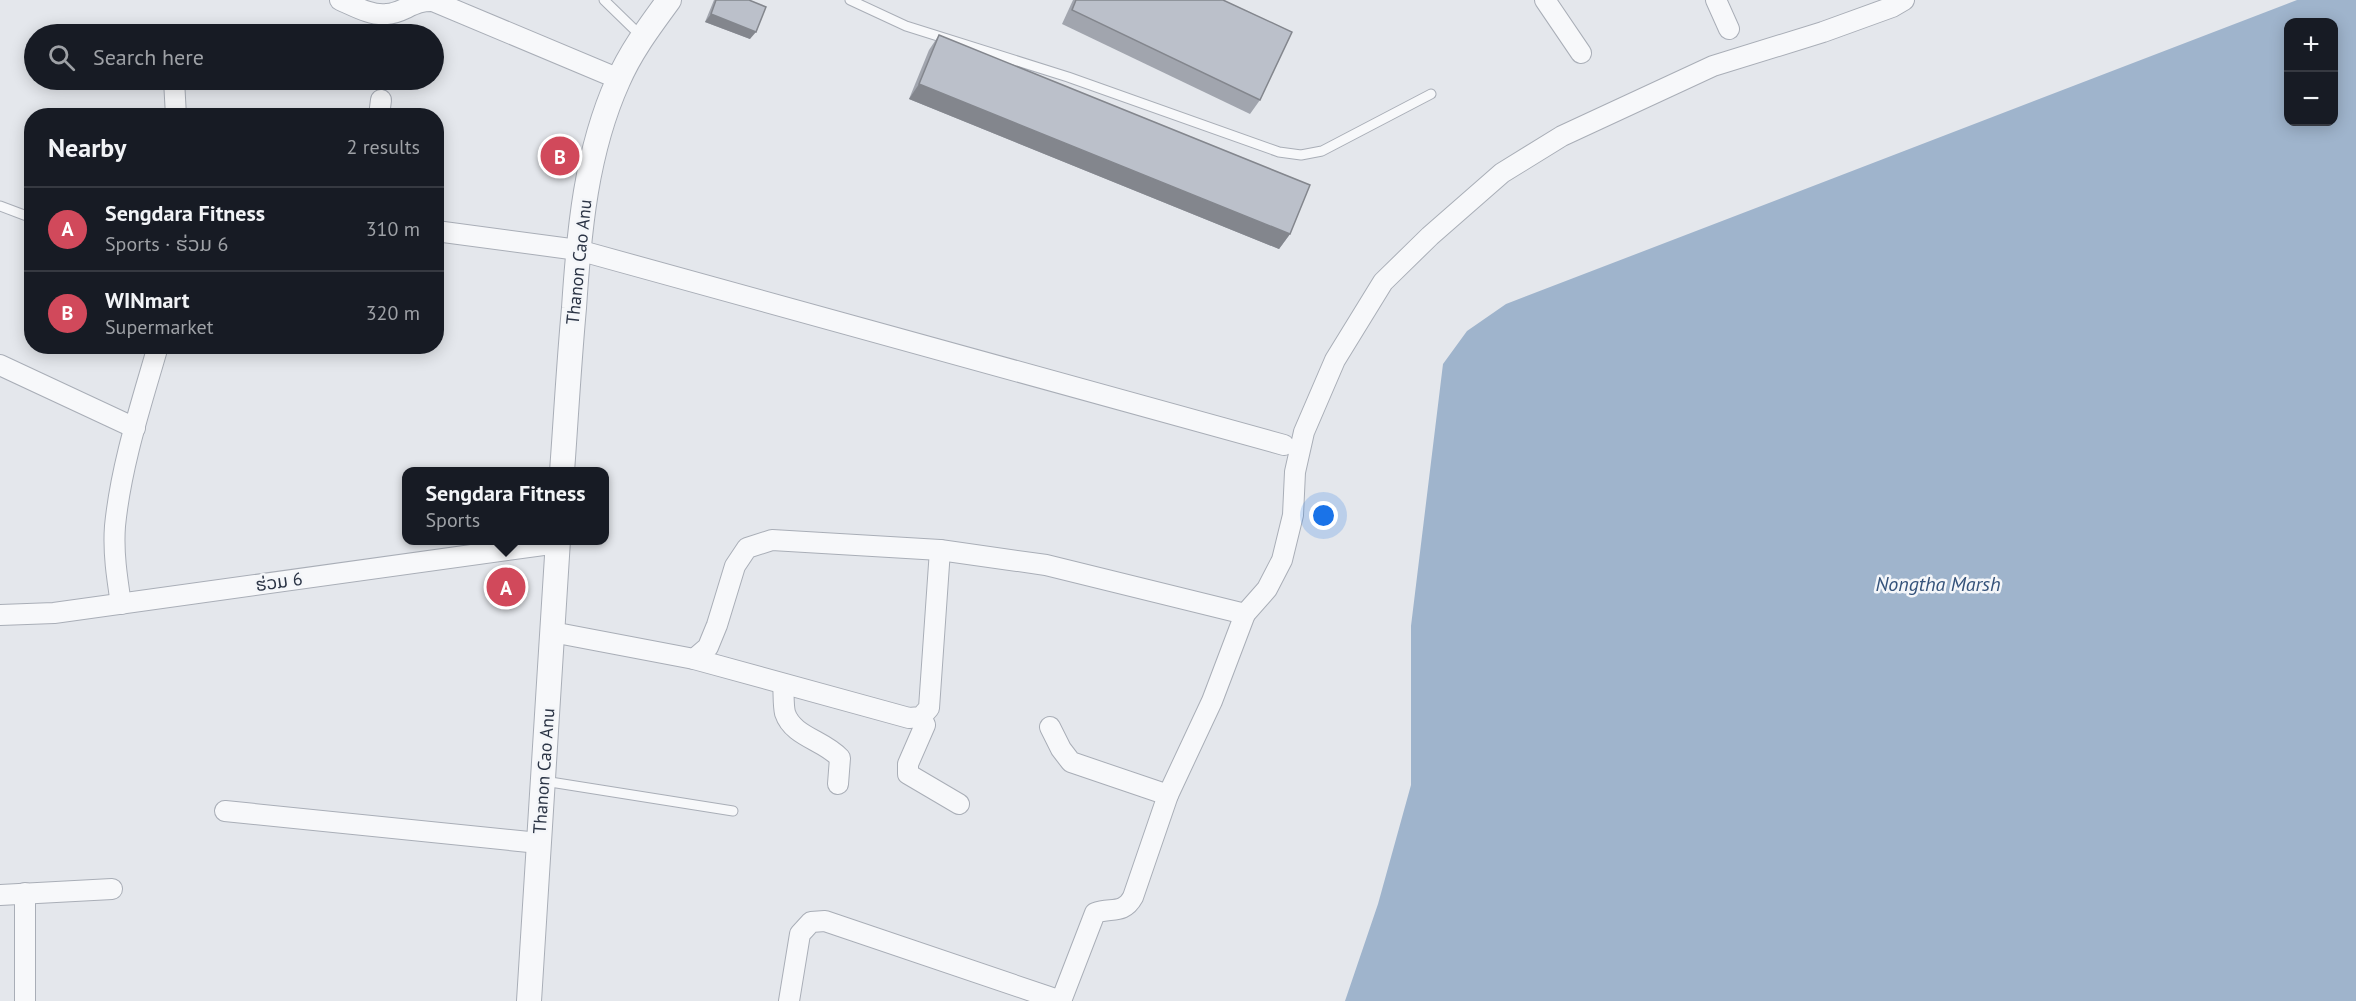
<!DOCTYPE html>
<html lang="en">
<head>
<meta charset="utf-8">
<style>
	body { margin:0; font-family:"PT Sans","Noto Sans Lao",sans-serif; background:#242831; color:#f1f3f6 }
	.controls { position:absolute; right:18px; top:18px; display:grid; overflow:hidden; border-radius:12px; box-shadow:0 3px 15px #0003 }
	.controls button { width:54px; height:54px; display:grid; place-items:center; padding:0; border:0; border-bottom:2px solid #363941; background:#171b24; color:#f1f3f6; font:30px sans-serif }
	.you { position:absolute; left:1324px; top:516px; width:21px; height:21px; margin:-15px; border:4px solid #fff; border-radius:50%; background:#1a73e8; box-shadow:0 0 0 9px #1a73e833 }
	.badge { display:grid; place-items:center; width:39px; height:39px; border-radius:50%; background:#d1495b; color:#fff; font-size:20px; font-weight:700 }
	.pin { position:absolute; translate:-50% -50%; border:3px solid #fff; box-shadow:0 2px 6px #0006 }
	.popup { position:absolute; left:402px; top:467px; width:207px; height:78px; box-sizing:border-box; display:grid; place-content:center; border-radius:12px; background:#171b24; filter:drop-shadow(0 2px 4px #0005); font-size:20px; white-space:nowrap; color:#9ea1a6 }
	.popup b { font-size:22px; color:#f1f3f6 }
	.popup::after { content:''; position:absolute; left:50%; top:100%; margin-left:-12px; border:12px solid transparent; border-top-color:#171b24 }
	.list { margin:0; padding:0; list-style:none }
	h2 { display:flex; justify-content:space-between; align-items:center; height:78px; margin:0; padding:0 24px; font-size:26px }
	h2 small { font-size:20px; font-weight:400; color:#9ea1a6 }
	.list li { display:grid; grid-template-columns:39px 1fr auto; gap:18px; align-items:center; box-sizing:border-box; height:84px; padding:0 24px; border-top:2px solid #363941 }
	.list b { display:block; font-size:22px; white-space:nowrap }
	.list p { margin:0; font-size:20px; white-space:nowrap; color:#9ea1a6 }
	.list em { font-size:20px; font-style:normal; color:#9ea1a6 }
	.icon { flex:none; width:33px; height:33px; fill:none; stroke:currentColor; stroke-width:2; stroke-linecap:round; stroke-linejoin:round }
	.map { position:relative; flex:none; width:2356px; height:1001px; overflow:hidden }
	.search { position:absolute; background:#171b24; box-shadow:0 3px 15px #0003; left:24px; top:24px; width:420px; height:66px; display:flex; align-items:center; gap:15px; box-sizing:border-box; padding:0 21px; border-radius:33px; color:#9ea1a6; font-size:22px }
	.panel { position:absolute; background:#171b24; box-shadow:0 3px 15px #0003; left:24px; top:108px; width:420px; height:246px; border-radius:24px }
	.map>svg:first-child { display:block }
	.water { fill:#9fb4cc; fill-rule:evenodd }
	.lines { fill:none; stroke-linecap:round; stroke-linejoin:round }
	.service-casing { stroke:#a9aeb7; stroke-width:11 }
	.minor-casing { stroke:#a9aeb7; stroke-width:22 }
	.tertiary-casing { stroke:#a9aeb7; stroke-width:26 }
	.service { stroke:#f7f8fa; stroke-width:9 }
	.minor { stroke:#f7f8fa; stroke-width:20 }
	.tertiary { stroke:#f7f8fa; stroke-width:24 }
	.wall { fill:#a1a5ae }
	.shaded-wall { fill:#83868d }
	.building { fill:#bbc0ca; stroke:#83868d; stroke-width:1.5 }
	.labels { text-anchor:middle; stroke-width:5; stroke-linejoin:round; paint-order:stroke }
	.street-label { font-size:18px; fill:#2b3445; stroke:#f4f6f9 }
	.water-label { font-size:20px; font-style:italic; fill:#34527a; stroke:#f4f6f9 }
</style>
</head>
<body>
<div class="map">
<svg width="2356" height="1001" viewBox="0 0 2356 1001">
	<rect width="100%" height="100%" fill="#e4e7ec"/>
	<!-- water -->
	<path class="water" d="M2297,0H2356V1001H1345L1378,904L1411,785V626L1443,364L1467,331L1506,304ZM2288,22H2334V122H2288Z"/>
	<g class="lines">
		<!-- service casing -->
		<g class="service-casing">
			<g id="service">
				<polyline points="604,0 641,36"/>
				<polyline points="850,0 906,26 1068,77 1279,152 1301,155 1322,151 1431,94"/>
				<polyline points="0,206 32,218"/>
				<polyline points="544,781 733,811"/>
			</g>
		</g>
		<!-- minor casing -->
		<g class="minor-casing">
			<g id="minor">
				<path d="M340,0C354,6 371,16 387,14C404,13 413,0 433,1L619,79"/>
				<polyline points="1545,0 1581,53"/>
				<polyline points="1716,0 1729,29"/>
				<polyline points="174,80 176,116"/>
				<polyline points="379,116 381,100"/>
				<polyline points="436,231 578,250 1284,445"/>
				<polyline points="0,365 135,428"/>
				<path d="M121,604C117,578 113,552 115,526C121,465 141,405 158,346"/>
				<polyline points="0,615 54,613 558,543"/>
				<polyline points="552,632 694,659 708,647 717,625 735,566 747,548 772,540 940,550 1046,565 1245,614"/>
				<polyline points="694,659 909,718 921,717 929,708 940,550"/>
				<path d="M783,684C784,693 783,704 785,713C793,737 824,740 840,758L838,784"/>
				<polyline points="921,717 925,725 908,764 908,774 959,804"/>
				<polyline points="1050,727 1061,749 1071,762 1168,795"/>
				<polyline points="225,811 539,843"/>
				<polyline points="0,895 112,889"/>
				<polyline points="25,1001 25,893"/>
				<polyline points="789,1001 800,934 811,922 825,921 1061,1001"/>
				<path d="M1061,1001L1095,913C1111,907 1123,915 1133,897L1168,795L1212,701L1245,614L1267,589L1282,560L1293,515L1295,472L1304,432L1335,360L1383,282L1430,236L1502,173L1562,136L1713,66L1823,32L1892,7L1904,0"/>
			</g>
		</g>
		<!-- tertiary casing -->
		<g class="tertiary-casing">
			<g id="tertiary">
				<path d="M562,472C566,417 569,362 574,308C579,231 586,152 618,81C631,51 650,26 669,0"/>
				<polyline points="529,1001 558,540"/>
			</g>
		</g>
		<!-- service -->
		<use href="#service" class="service"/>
		<!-- minor -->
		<use href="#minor" class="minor"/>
		<!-- tertiary -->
		<use href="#tertiary" class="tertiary"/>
	</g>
	<!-- wall -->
	<g class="wall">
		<polygon points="714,0 749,0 750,39 705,22"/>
		<polygon points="1073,0 1223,0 1260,100 1250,114 1062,24"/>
		<polygon points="939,35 1290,234 1279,249 909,99 929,50"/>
	</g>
	<!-- shaded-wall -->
	<g class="shaded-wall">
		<polygon points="711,14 756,32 750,39 705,22"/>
		<polygon points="919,84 1290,234 1279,249 909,99"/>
	</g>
	<!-- building -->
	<g class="building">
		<polygon points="716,0 749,0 766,7 756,32 711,14"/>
		<polygon points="1076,0 1223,0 1292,32 1260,100 1072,10"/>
		<polygon points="939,35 1310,185 1290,234 919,84"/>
	</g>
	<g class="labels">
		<!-- street labels -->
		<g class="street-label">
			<text transform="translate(579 262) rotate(-84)" y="6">Thanon Cao Anu</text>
			<text transform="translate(279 582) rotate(-8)" y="6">ຮ່ວມ 6</text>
			<text transform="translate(544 771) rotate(-86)" y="6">Thanon Cao Anu</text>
		</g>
		<!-- water labels -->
		<g class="water-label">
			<text x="1938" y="591">Nongtha Marsh</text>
		</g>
	</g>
</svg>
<div class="controls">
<button>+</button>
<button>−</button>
</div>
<div class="you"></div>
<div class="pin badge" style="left:506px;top:587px">A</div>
<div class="popup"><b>Sengdara Fitness</b>Sports</div>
<div class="pin badge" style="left:560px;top:156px">B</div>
<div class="search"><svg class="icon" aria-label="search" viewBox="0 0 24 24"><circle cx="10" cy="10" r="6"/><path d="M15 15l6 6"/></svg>Search here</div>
<section class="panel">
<h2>Nearby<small>2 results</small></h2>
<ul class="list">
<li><span class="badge">A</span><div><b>Sengdara Fitness</b><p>Sports · ຮ່ວມ 6</p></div><em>310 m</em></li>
<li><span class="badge">B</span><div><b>WINmart</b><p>Supermarket</p></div><em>320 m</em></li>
</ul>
</section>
</div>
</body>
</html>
